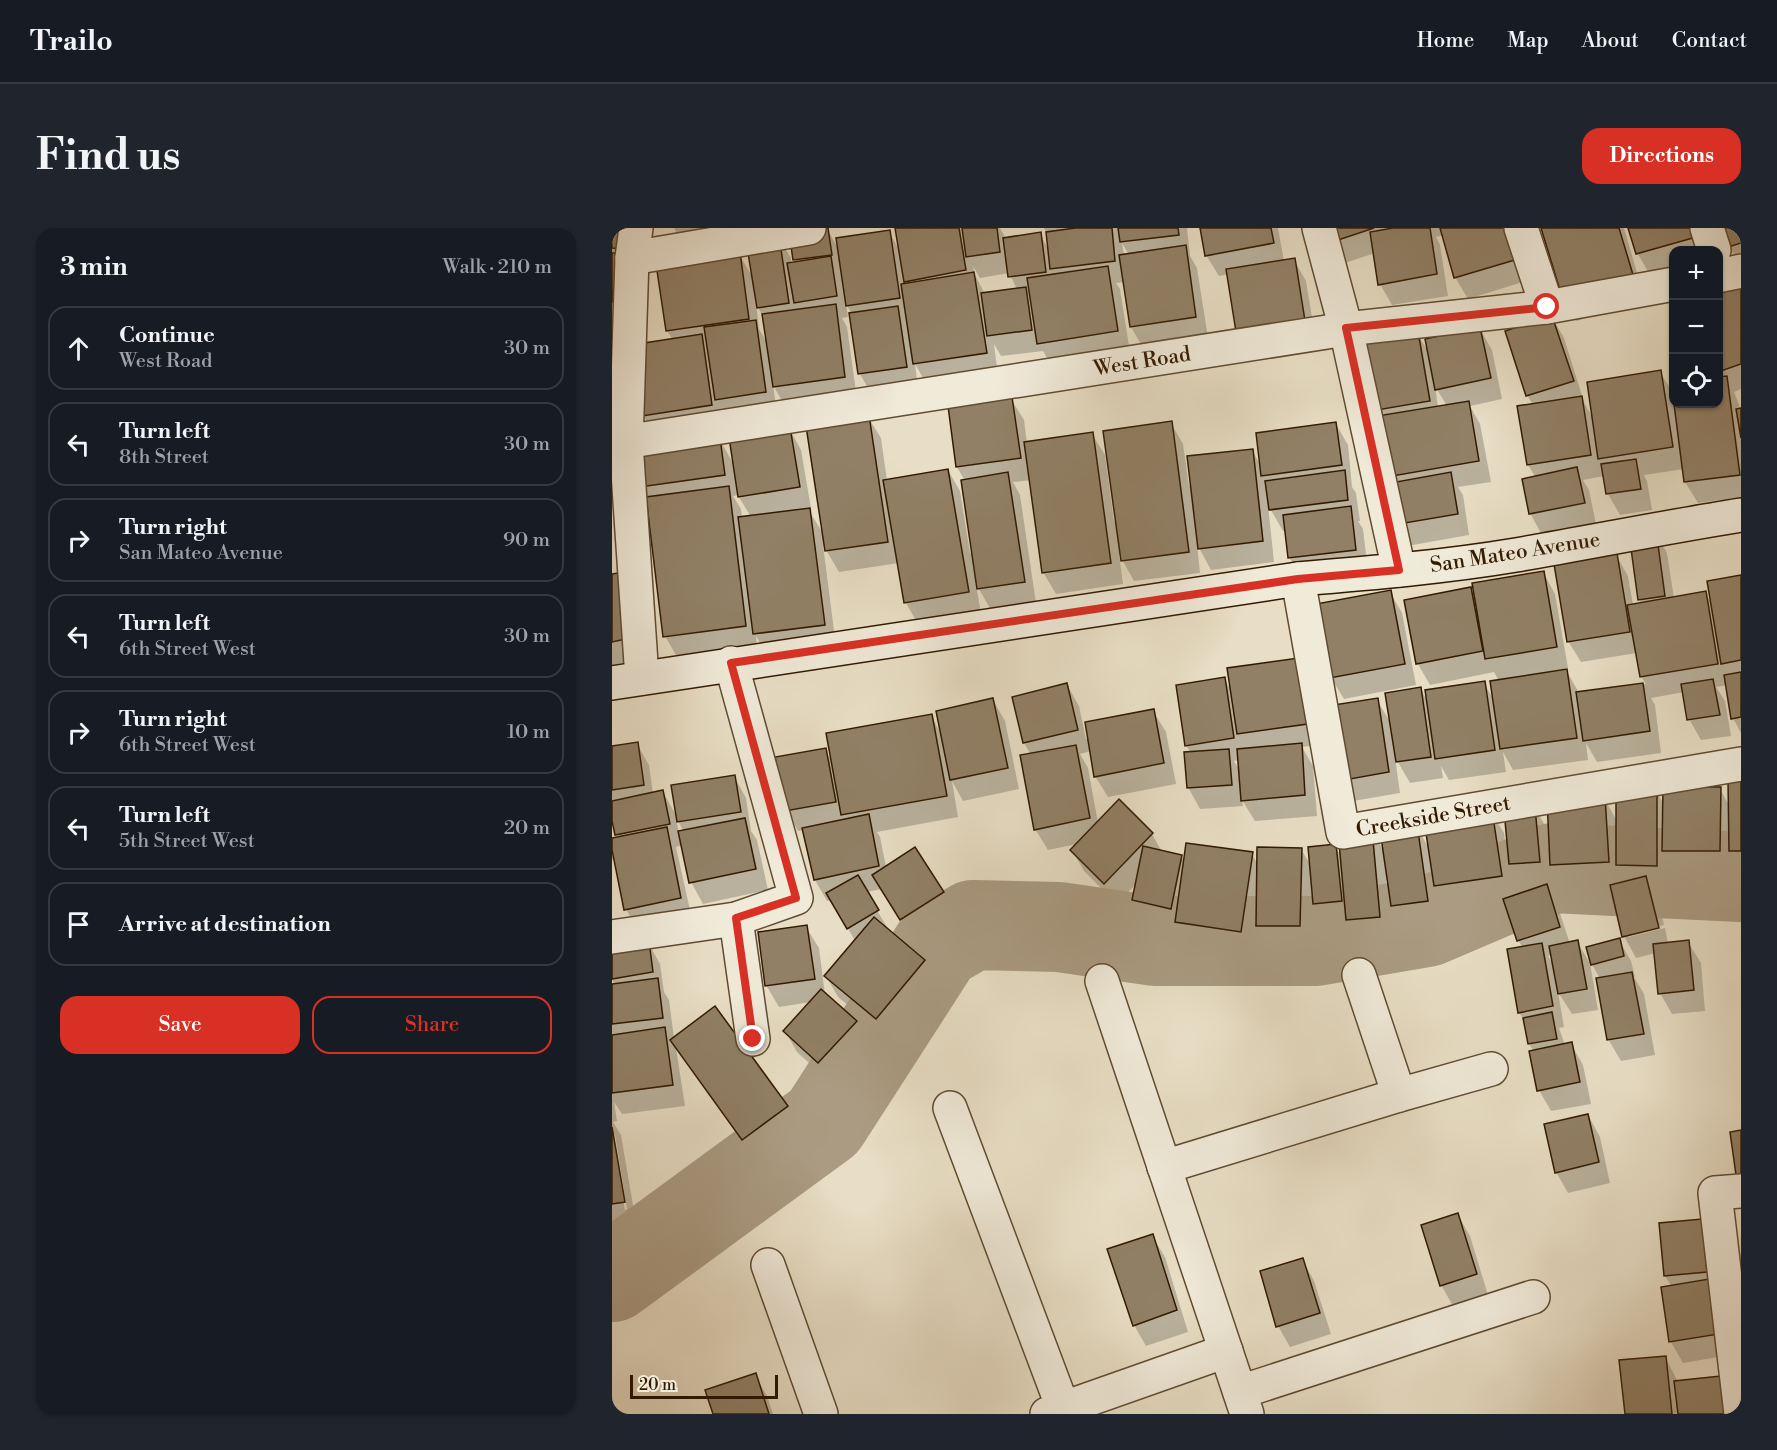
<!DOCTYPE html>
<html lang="en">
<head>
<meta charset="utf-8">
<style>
	body { margin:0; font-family:"Libre Bodoni",serif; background:#20242c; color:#f1f3f6 }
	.controls { position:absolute; right:18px; top:18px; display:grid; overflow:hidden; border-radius:12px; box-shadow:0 2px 4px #0004 }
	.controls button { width:54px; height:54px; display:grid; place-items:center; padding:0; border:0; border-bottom:2px solid #363941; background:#171b24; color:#f1f3f6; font:30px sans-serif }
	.scale { position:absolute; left:18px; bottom:15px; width:148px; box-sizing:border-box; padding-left:6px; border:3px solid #321a00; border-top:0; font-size:16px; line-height:21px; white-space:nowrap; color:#321a00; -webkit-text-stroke:4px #f0ead9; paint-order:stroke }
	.stop { position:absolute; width:18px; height:18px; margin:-14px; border:4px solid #d93025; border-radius:50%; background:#fff }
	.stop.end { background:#d93025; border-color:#fff; box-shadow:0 2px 6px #0008 }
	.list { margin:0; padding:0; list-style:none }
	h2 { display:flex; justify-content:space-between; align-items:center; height:78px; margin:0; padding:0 24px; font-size:26px }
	h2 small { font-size:20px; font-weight:400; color:#9ea1a6 }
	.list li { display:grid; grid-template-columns:39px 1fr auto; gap:18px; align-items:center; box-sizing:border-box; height:84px; margin:0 12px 12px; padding:0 12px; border:2px solid #363941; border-radius:18px }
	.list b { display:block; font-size:22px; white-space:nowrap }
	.list p { margin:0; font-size:20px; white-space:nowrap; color:#9ea1a6 }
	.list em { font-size:20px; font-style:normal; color:#9ea1a6 }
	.actions { display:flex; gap:12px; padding:18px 24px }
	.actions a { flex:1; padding:14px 0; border:2px solid #d93025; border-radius:18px; text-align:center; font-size:21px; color:#d93025 }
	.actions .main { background:#d93025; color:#fff }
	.icon { flex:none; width:33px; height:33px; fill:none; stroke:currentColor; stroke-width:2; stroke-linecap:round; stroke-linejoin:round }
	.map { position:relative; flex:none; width:1129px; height:1186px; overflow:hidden; border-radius:18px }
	header { display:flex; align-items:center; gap:36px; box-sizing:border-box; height:84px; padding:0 30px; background:#171b24; border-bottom:2px solid #363941 }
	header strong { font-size:28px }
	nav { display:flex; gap:33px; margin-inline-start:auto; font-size:21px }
	.intro { display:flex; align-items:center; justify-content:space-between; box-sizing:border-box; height:144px; padding:0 36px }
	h1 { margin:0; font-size:42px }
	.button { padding:15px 27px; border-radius:18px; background:#d93025; color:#fff; font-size:21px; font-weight:700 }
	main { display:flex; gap:36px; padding:0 36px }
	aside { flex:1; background:#171b24; border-radius:18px; box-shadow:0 2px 4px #0004 }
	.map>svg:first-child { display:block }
	.shadow { fill:#0003; fill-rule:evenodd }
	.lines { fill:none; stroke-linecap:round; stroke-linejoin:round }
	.river { stroke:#aa9b82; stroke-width:90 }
	.building { fill:#918066; stroke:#321a00; stroke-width:1.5 }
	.street-casing { stroke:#604b31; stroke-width:36 }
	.secondary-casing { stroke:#321a00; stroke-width:36 }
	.street { stroke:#f0ead9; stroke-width:33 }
	.secondary { stroke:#f0ead9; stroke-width:33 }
	.route { stroke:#d93025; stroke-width:8 }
	.labels { text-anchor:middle; stroke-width:5; stroke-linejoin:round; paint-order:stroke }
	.street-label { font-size:21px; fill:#321a00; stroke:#f0ead9 }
</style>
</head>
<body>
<header>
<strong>Trailo</strong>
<nav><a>Home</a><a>Map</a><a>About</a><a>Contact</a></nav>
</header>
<div class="intro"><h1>Find us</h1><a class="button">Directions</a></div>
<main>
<aside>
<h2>3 min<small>Walk · 210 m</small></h2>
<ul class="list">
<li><svg class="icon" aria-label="ahead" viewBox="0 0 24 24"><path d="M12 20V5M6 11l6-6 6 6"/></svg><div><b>Continue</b><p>West Road</p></div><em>30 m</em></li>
<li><svg class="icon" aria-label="left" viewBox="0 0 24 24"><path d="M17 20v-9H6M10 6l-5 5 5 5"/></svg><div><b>Turn left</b><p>8th Street</p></div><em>30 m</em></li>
<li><svg class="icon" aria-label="right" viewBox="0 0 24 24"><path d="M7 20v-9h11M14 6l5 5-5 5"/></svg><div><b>Turn right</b><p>San Mateo Avenue</p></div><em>90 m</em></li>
<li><svg class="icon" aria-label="left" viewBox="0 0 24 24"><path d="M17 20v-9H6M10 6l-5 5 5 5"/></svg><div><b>Turn left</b><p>6th Street West</p></div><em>30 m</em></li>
<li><svg class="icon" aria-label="right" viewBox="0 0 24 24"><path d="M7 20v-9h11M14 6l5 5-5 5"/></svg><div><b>Turn right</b><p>6th Street West</p></div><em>10 m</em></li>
<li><svg class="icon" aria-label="left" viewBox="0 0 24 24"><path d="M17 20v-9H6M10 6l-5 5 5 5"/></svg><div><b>Turn left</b><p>5th Street West</p></div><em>20 m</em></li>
<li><svg class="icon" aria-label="arrive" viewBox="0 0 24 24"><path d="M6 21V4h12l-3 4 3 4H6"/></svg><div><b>Arrive at destination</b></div></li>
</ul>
<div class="actions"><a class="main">Save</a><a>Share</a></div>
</aside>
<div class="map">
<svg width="1129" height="1186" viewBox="0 0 1129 1186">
	<rect width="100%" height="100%" fill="#e8dec5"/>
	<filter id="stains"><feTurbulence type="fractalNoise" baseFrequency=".00333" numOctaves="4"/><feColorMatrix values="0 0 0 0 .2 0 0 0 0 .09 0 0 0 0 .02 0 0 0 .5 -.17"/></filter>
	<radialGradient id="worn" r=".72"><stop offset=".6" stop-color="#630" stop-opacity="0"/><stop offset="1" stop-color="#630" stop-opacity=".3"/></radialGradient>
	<!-- shadow -->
	<g class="shadow">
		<polygon points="0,0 27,0 9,120 0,119"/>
		<polygon points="62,0 151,0 68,11"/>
		<path d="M284,0H388L394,11L428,6L437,22L436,7L432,0H575L578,28L585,40L596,110L531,120L519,99L512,54L504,55L508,61L518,124L439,137L431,123L389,128L382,116L386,147L315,157L303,136L306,160L260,167L248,146L239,86H240L234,76L236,89L230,90L235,99L245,171L174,180L161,157L165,185L116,192L109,179L111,198L43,208L31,187L61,112L55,103L127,26L141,50L166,9L179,30V36L185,35L183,32L215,1L227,22L277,4L288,23ZM510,15L517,27H512ZM361,38L368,50L397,45L405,61L373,66L363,47ZM144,75L152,91L156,116L147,101Z"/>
		<polygon points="589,0 666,0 672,33 682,32 694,53 705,120 617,46 607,48 594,27"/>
		<polygon points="717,0 910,0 924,50 856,71 843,49 832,7 824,9 828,17 836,68 780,77 768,56 763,25 733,35"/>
		<polygon points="931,0 1012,0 1033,72 964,93 952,71"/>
		<polygon points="1018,0 1098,0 1105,22 1062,22 1062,40 1038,47 1026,26"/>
		<polygon points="1111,0 1129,0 1129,39 1117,18"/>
		<polygon points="1129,54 1129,161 1122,164 1129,182 1129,269 1086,275 1073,254 1072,241 1032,247 1035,253 1040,282 1008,287 996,266 992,248 971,252 977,262 984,296 930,307 918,285 924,250 916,237 907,179 921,177 915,167 940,89 952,110 972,174 981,191 1048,144 1062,166 1062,176 1106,176 1106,61"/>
		<path d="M868,101L880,122L890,171L858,178L868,196L879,254L846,259L851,267L857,307L795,318L761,182L805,105L817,125ZM823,158L835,178L826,179Z"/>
		<path d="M399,171L412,192L415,215L480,206L493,227L502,293L505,292L559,195L571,216L577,258L640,222L650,240L724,196L736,217L740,259L744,265L748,293H746L751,301L756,343L690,350L677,329L674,303H671L656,277L662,334L599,342L585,316L588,345L522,353L507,326L511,356L444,366L431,344L419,252L401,254L408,267L424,375L379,382L364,356L369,385L306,396L294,375L287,335L227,344L211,317L224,418L155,427L144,408L145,419L65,429L53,408L35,268L29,258L108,212L122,237L177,200L189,222L199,280L196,281L212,307L256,189L269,210L275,253L336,242L348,263L358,325L361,324L353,253L345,239L337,180ZM127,267V269L139,289L130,290L129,281L121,268Z"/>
		<polygon points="1043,304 1055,325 1062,370 1093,365 1100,376 1097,355 1129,349 1129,505 1121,490 1115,457 1104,459 1113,473 1119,508 1089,512 1077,491 1072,464 1039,470 1043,477 1049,525 985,534 974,515 976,532 901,542 891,524 894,544 837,552 829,538 831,550 798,555 783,529 788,565 741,573 729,552 765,472 780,497 809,461 816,475 872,455 883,474 887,453 882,444 818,457 806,436 794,373 858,360 863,370 931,344 943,366 956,440 953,440 967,465 1034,456 1029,448 1025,425 969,434 956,413 1004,327 1016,348 1021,377 1030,376 1027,371"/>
		<polygon points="0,347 34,430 0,437"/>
		<polygon points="778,364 790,385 804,457 732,471 719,450"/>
		<path d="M693,430L715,516L690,519L701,538L705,588L643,593L630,572L631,578L588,581L576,559L579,525L574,517L612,450L620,464ZM628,532L629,544L622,533Z"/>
		<path d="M455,457L467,478L474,511L541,483L554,504L564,556L496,569L483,548L479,523L468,526L476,540L486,595L540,606L550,624L569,628L573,634L640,626L646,637L689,621L699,638L723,618L730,630L760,603L773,625L804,598L818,622L879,584L892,605L895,631L898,630L923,580L935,601L936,610H938L992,570L1005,593L1045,564L1052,577L1108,561L1118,579V555H1129V640L1120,624V644H1064L1057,631L1056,659H1039L1046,671L1052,697L1016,706V709L1053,700L1056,716L1076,714L1089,735L1093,783L1060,786L1048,765L1044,725L1024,730L1012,708L1015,654L1007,640L1008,655L952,658L937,632L939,655L911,657L895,631L901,669L934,658L946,679L958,716L965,714L978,735L986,782L960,786L946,764L952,799L947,800L953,817L959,816L971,837L979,876L939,883L927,862L922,823L917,816L914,796L907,784L911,720L906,712L893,670L836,679L821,654L827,694L793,699L781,678L777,651L774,652L779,710L748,713L737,695L714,697L701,673L700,719H658L645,696L641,725L577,715L568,701L534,693L521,672L525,655L505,676L472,643L460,622L465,616L436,622L423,601L419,527L412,515ZM940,727L942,738L936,728Z"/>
		<polygon points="381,472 393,493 407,561 351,573 340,553 346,589 265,604 268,609 274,639 330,665 342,686 302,712 270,661 254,664 278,704 312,733 324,754 277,811 226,769 214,748 243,713 220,672 215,673 203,652 192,602 186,603 174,582 213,522 221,535 319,488 330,507"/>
		<path d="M25,516L37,537L41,566L51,564L65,589L122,548L134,570L139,603L145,612L156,662L91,676L79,654L71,617L64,619L80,691L26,703L14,681L3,631L0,632V612L7,610L0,585V519ZM64,591H65L72,604L67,605Z"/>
		<polygon points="194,699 207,720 213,767 243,794 256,816 219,855 185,824 173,803 199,774 167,779 154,757"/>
		<polygon points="1007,712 1019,733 1023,749 1022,749 1032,766 1043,827 1009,833 996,811 988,751 980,736"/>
		<polygon points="36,714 48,736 52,764 57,772 62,810 175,879 187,900 143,932 64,820 73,878 10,886 2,874 5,893 1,894 9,907 24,995 0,999 0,908 13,982 15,981 3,907 0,907 0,758 3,757 0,752 0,721"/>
		<polygon points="976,887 988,909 998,955 956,965 944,944"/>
		<polygon points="846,987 858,1008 876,1067 841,1078 829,1057"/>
		<polygon points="1048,996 1101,1013 1118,1127 1071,1135 1059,1114 1060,1059 1053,1048"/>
		<polygon points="540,1008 553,1029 576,1104 534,1118 522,1097"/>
		<polygon points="690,1031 702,1053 719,1106 678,1119 666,1098"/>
		<polygon points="1053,1129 1066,1154 1129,1186 1014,1186"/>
		<polygon points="143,1147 155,1168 161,1186 102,1186"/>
	</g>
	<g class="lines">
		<!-- river -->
		<polyline class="river" points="0,1049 212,894 326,717 361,697 447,699 543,713 704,713 815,694 941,640 1129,649"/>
	</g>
	<!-- building -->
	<g class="building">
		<polygon points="0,0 12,0 10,21 0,20"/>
		<polygon points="208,0 216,0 220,27 181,32 177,4"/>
		<polygon points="283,0 347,0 354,42 292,54"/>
		<polygon points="350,0 385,0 388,24 354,29"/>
		<polygon points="463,0 500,0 503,33 438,41 434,4"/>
		<polygon points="506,0 566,0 567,7 508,14"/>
		<polygon points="588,0 659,0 662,15 593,28"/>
		<polygon points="715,0 762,0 720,14"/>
		<polygon points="781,0 818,0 825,46 766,57 758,4"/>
		<polygon points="828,0 905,0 913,29 842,50"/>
		<polygon points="929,0 1007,0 1022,50 951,72"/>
		<polygon points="1016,0 1093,0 1095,6 1024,26"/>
		<polygon points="1110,0 1129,0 1129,15 1116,19"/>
		<polygon points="278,2 288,70 234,78 224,10"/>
		<polygon points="429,4 434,44 396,49 391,10"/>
		<polygon points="167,8 177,75 145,80 134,13"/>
		<polygon points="574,17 584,89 518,99 507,27"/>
		<polygon points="128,24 137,91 54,103 44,36"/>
		<polygon points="0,25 6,25 0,75"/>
		<polygon points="219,28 225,68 182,75 175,35"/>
		<polygon points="683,30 694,99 625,110 614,41"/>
		<polygon points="496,38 506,103 425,116 415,50"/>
		<polygon points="362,44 375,125 301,136 289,56"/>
		<polygon points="1129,52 1129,136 1106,144 1106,60"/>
		<polygon points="414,59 420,102 375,108 369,65"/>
		<polygon points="224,76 233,149 161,159 150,86"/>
		<polygon points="286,78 295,139 246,146 237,85"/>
		<polygon points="940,88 962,153 914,168 893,103"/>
		<polygon points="144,92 154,164 103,172 92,99"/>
		<polygon points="868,99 879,150 823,162 813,111"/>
		<polygon points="806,103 818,173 759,183 747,113"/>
		<polygon points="90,106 100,177 30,188 19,117"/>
		<polygon points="1049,142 1061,219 986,231 975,154"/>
		<polygon points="1115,148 1128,247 1072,254 1062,176 1106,176 1106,149"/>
		<polygon points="970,168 979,227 915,237 905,178"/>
		<polygon points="400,169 409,230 344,239 336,178"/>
		<polygon points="857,173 867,233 769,250 759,189"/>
		<polygon points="1129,180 1129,210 1124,181"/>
		<polygon points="257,187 276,314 213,323 194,198"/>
		<polygon points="560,193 577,324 509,333 491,203"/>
		<polygon points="724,194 730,237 649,248 644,205"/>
		<polygon points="178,199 188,259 126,269 117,209"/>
		<polygon points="481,204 499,335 430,345 412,214"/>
		<polygon points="108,210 113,247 28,259 23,221"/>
		<polygon points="641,221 651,313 586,321 575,228"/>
		<polygon points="1024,231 1029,261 994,266 989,236"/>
		<polygon points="965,239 973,275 917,286 910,251"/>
		<polygon points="336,241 357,364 292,375 271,252"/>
		<polygon points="733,242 736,272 657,282 653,253"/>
		<polygon points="396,244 413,354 365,361 349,252"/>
		<polygon points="839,244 846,286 781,297 773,256"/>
		<polygon points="117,258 134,398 51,409 34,269"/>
		<polygon points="739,278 744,322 676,330 671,287"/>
		<polygon points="198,280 213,397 141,406 126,289"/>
		<polygon points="1044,302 1053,368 1026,372 1017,306"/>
		<polygon points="1005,325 1018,404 955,414 942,336"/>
		<polygon points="932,343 945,419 873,431 860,355"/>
		<polygon points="11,344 23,409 0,414 0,346"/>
		<polygon points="1129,347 1129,432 1109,436 1095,353"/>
		<polygon points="859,359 871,423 804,436 792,372"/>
		<polygon points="779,362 793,436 718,450 704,376"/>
		<polygon points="1094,363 1106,436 1028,449 1015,377"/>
		<polygon points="694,429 703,495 625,506 615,440"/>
		<polygon points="955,441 965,510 888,521 878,453"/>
		<polygon points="1129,444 1129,489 1119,491 1112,447"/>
		<polygon points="613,449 622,510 573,518 564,457"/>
		<polygon points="1101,451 1108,487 1075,492 1069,456"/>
		<polygon points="873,453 883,522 823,531 813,462"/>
		<polygon points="455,455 466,502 411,515 400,469"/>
		<polygon points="1031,455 1038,503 971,513 964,464"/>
		<polygon points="809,459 819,529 784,534 773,465"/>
		<polygon points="381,470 396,540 338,552 324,483"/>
		<polygon points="766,470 777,544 727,553 715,478"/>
		<polygon points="542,481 552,535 482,549 473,494"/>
		<polygon points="320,486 335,568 229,587 214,505"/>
		<polygon points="26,514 32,557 0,562 0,518"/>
		<polygon points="690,515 693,567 629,573 625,521"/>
		<polygon points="464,517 478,590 422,602 408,527"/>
		<polygon points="214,520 224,574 173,583 163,529"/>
		<polygon points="617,521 620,557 575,560 572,524"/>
		<polygon points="123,547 129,584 65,594 59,557"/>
		<polygon points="1116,553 1129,553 1129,623 1117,623"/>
		<polygon points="1051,558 1109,559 1108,623 1050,623"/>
		<polygon points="51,562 58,596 3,607 0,593 0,573"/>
		<polygon points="1004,562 1045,562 1045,638 1004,637"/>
		<polygon points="993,568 997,634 938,637 935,571"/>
		<polygon points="507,571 541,605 492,656 458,622"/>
		<polygon points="923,579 928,634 897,636 892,582"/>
		<polygon points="880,582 890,648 822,658 812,592"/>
		<polygon points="257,586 267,638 202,652 190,600"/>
		<polygon points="133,590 144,641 77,655 66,603"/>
		<polygon points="805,596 816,673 779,678 768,602"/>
		<polygon points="55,599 69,670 12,682 0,622 0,610"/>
		<polygon points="760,601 768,689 734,692 726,604"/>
		<polygon points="574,615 641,624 629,704 563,694"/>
		<polygon points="724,616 730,673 701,676 696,619"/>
		<polygon points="531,618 570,627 559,681 520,672"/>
		<polygon points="303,619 332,664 288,692 260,647"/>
		<polygon points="645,619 690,620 688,698 644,698"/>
		<polygon points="246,647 267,682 235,701 214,665"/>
		<polygon points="1034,648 1047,700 1010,709 998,657"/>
		<polygon points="935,656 948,699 905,713 891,671"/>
		<polygon points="262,689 313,732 264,791 212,748"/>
		<polygon points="195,697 203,751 153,758 146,704"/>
		<polygon points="1008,710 1012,728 979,737 974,719"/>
		<polygon points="966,712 975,761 946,766 937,718"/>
		<polygon points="1077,712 1082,762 1046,766 1041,716"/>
		<polygon points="37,713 41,744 0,751 0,719"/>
		<polygon points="930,715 941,778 906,785 895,721"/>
		<polygon points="1020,744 1032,806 995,812 984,750"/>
		<polygon points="46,750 51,790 0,796 0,756"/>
		<polygon points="209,761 245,793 206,835 171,803"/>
		<polygon points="103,778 176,878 130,912 58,812"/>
		<polygon points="940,784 945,811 916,816 911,790"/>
		<polygon points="53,799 61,857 0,865 0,807"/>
		<polygon points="960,814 968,854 925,863 917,823"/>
		<polygon points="976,886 987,934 943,945 932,896"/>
		<polygon points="0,899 13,974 0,976"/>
		<polygon points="1129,902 1129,954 1125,954 1118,904"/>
		<polygon points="846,985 865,1046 828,1058 809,997"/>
		<polygon points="1090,991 1095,1044 1052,1048 1047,995"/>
		<polygon points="541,1006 565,1082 521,1098 495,1021"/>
		<polygon points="691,1030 708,1085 664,1099 648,1043"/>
		<polygon points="1097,1051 1107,1106 1057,1114 1049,1059"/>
		<polygon points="1054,1128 1060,1186 1013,1186 1007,1132"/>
		<polygon points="144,1145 157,1186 101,1186 93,1162"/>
		<polygon points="1118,1147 1123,1186 1066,1186 1062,1153"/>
	</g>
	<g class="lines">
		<!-- street casing -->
		<g class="street-casing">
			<g id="street">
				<polyline points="24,0 20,30 14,215 30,450"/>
				<polyline points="707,0 734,101 787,342"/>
				<polyline points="909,0 935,79"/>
				<polyline points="1095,0 1102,22"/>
				<polyline points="20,30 197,0"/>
				<polyline points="1106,48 1129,43"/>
				<polyline points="0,216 734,101 935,79 1062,56"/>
				<polyline points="686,351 731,604 1129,536"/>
				<polyline points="124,691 141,811"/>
				<polyline points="0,709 124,691 184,670 119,435"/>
				<polyline points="747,747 787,867"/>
				<polyline points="490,753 635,1186"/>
				<polyline points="338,880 451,1180"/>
				<polyline points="552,939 787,867 879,841"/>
				<polyline points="156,1037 209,1186"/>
				<polyline points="628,1164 921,1069"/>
				<polyline points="435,1186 614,1123"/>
				<polyline points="1129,1186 1103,965 1129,963"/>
			</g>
		</g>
		<!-- secondary casing -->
		<g class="secondary-casing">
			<path id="secondary" d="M0,455L686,351C759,345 832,339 904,327C979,314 1054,299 1129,287"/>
		</g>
		<!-- street -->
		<use href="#street" class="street"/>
		<!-- secondary -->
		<use href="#secondary" class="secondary"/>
	</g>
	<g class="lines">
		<!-- route -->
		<polyline class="route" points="141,811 124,690 184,670 119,435 686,351 787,342 734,100 935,79"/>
	</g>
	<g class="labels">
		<!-- street labels -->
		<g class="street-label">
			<text transform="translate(530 133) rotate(-9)" y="7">West Road</text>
			<text transform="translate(903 324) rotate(-9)" y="7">San Mateo Avenue</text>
			<text transform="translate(821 588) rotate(-10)" y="7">Creekside Street</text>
		</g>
	</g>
	<rect width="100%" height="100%" filter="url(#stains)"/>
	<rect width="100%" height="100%" fill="url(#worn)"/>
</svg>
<div class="controls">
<button>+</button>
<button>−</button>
<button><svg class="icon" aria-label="locate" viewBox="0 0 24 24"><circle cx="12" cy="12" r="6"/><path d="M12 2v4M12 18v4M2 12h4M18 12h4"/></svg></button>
</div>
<div class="scale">20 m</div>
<div class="stop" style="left:935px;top:79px"></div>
<div class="stop end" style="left:141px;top:811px"></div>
</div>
</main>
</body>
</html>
